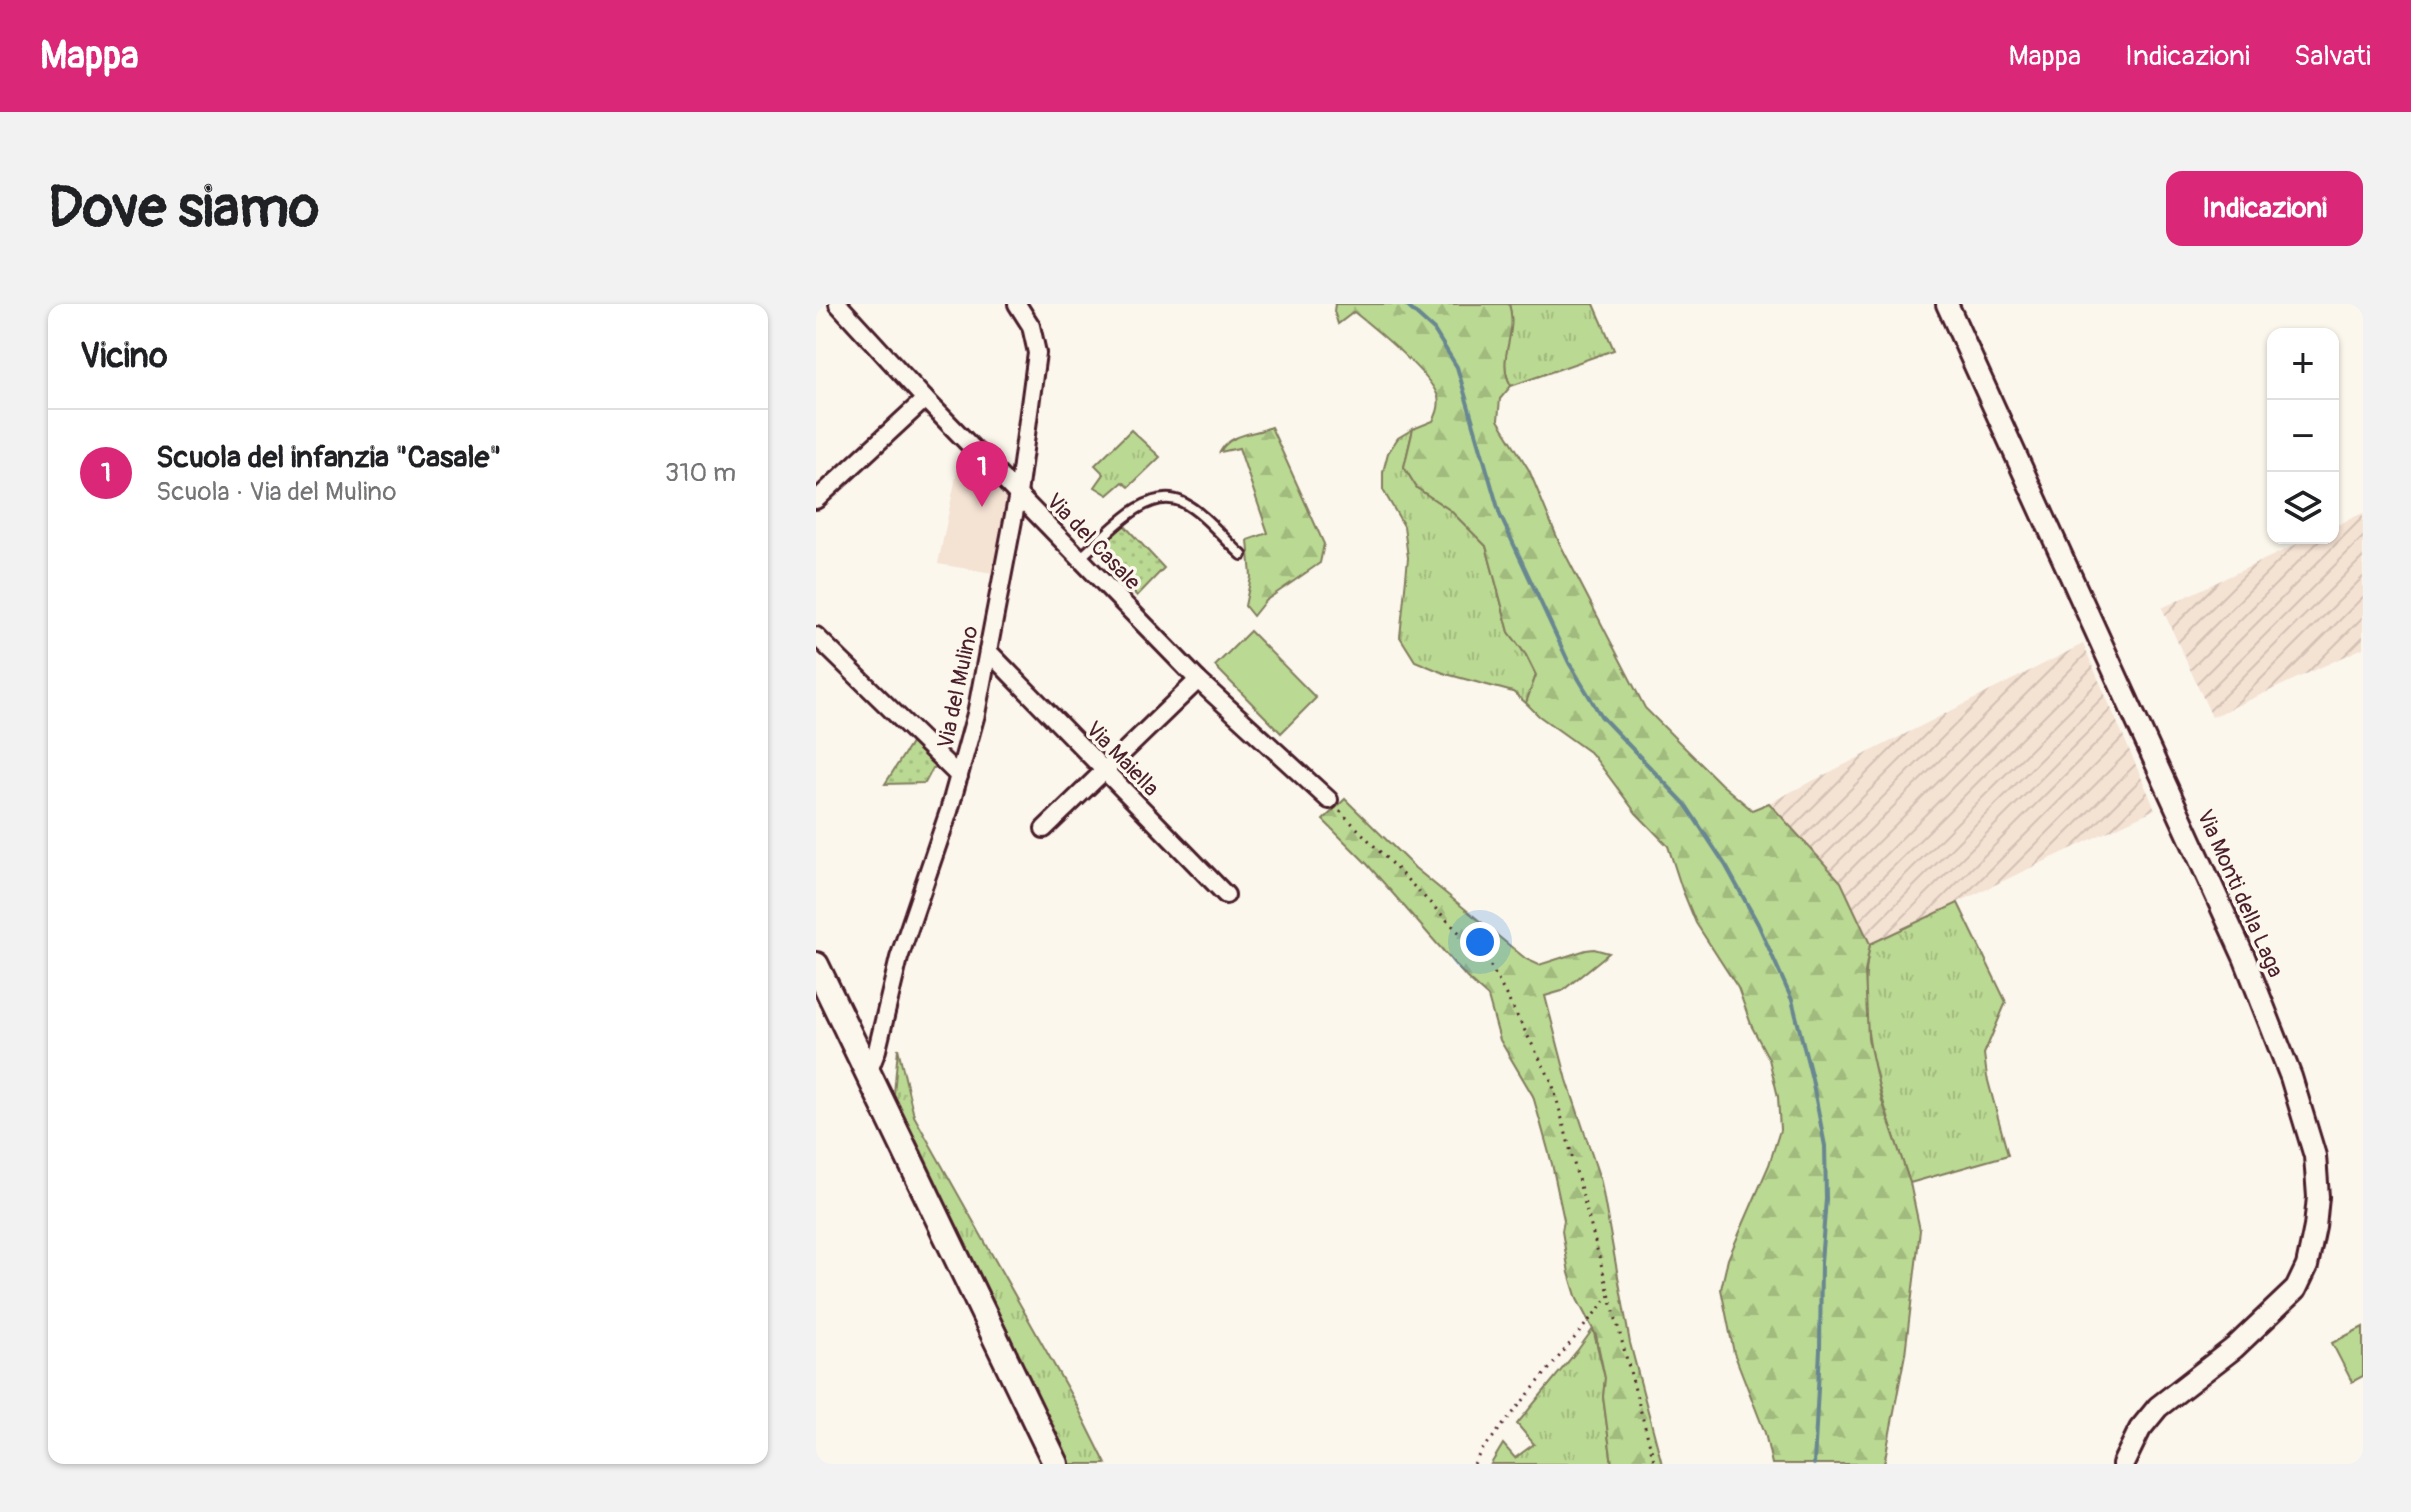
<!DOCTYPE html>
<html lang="it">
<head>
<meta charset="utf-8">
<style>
	body { margin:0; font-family:Pangolin,sans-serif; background:#f2f2f2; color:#202124 }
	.controls { position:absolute; right:24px; top:24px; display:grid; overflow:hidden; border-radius:16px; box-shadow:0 2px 6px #0004 }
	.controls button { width:72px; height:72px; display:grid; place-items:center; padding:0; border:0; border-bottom:2px solid #e0e0e0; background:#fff; color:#202124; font:40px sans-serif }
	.you { position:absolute; left:664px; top:638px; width:28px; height:28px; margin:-20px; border:6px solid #fff; border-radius:50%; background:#1a73e8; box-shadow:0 0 0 12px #1a73e833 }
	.badge { display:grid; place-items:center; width:52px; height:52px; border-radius:50%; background:#db2777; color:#fff; font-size:26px; font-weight:700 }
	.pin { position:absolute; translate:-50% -66px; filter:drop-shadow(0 2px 4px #0008) }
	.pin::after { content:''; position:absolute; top:42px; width:28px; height:24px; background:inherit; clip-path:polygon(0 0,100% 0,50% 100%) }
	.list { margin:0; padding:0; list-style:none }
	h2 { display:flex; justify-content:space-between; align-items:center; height:104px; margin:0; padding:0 32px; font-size:34px }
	h2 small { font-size:26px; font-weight:400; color:#757577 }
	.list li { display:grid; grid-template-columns:52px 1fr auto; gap:24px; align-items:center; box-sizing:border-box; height:128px; padding:0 32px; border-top:2px solid #e0e0e0 }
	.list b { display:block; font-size:30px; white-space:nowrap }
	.list p { margin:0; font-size:26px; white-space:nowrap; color:#757577 }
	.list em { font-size:26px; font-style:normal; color:#757577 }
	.icon { flex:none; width:44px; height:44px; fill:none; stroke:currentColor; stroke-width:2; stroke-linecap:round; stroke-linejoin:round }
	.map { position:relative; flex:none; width:1547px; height:1160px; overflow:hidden; border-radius:16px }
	header { display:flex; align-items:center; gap:48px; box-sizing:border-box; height:112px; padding:0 40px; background:#db2777; color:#fff }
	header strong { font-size:38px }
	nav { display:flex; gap:44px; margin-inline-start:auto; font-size:28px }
	.intro { display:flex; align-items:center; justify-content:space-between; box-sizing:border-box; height:192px; padding:0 48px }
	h1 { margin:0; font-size:56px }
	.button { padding:20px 36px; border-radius:16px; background:#db2777; color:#fff; font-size:28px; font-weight:700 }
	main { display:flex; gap:48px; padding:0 48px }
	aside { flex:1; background:#fff; border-radius:16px; box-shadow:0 2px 6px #0004 }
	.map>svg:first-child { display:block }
	.built { fill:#f4e2d3 }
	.industrial { fill:url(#industrial-furrows) }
	.grass { fill:url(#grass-tufts); stroke:#827c5e; stroke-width:2 }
	.forest { fill:url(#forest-firs); stroke:#827c5e; stroke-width:2 }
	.park { fill:#bad992; stroke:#827c5e; stroke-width:2 }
	.garden { fill:url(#garden-dots); stroke:#827c5e; stroke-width:2 }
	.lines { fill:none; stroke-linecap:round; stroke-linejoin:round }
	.stream { stroke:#678791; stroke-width:4 }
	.service-casing { stroke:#4a1f2b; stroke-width:14 }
	.minor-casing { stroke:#4a1f2b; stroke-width:22 }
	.tertiary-casing { stroke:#4a1f2b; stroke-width:26 }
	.secondary-casing { stroke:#4a1f2b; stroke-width:30 }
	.path { stroke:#4a1f2b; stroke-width:3; stroke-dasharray:2 6; stroke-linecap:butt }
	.service { stroke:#fbf7ec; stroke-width:8 }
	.minor { stroke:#fbf7ec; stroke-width:16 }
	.tertiary { stroke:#fbf7ec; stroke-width:20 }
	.secondary { stroke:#fbf7ec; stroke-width:24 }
	.labels { text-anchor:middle; stroke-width:7; stroke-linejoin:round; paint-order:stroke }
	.street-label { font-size:22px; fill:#4a1f2b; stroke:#fbf7ec }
</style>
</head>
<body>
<header>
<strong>Mappa</strong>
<nav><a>Mappa</a><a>Indicazioni</a><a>Salvati</a></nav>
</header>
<div class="intro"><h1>Dove siamo</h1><a class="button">Indicazioni</a></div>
<main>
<aside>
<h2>Vicino<small></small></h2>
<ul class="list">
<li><span class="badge">1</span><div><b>Scuola del infanzia &quot;Casale&quot;</b><p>Scuola · Via del Mulino</p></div><em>310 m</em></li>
</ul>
</aside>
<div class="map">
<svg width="1547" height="1160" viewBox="0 0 1547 1160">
	<defs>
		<pattern id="industrial-furrows" width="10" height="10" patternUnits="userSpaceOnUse" patternTransform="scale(2)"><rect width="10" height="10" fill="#f4e2d3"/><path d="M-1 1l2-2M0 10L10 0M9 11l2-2" fill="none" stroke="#d3c1b5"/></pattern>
		<pattern id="grass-tufts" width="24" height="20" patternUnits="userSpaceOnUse" patternTransform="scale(2)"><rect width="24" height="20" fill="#bad992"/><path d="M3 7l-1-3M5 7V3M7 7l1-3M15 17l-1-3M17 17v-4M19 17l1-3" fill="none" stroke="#a1ba7e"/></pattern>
		<pattern id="forest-firs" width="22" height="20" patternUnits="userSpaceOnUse" patternTransform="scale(2)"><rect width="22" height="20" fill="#bad992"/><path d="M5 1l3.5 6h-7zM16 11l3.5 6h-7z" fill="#a1ba7e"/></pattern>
		<pattern id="garden-dots" width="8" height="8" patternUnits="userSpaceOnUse" patternTransform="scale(2)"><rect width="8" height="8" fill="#bad992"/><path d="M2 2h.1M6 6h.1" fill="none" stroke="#a1ba7e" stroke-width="1.8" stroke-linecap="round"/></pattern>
	</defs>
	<rect width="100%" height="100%" fill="#fbf7ec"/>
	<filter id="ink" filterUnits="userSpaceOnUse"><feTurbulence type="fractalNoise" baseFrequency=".0125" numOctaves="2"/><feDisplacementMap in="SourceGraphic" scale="16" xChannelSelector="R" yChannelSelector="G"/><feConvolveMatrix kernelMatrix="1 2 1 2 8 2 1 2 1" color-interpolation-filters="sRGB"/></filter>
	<g filter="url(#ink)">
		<!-- built -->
		<polygon class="built" points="147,139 200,193 183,270 122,260"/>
		<!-- industrial -->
		<g class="industrial">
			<polygon points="1547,209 1547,344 1396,413 1346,304 1494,234 1517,234 1517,223"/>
			<polygon points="1267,340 1339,505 1054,640 1025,578 953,499"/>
		</g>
		<!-- grass -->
		<g class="grass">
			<path d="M693,0H778L798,46L695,82C679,53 702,31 693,0Z"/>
			<polygon points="597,125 588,163 601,184 634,206 670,242 693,328 710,351 720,371 710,399 697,388 630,370 599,357 584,333 592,254 588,222 567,186 567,168 572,149 582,134"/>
			<polygon points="315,126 344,153 313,183 307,178 292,191 279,183 288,170 279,161"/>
			<path d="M1142,599L1190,698L1168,750L1171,773L1192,851L1094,879C1068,802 1037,722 1054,640Z"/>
			<polygon points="82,744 98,812 260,1100 290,1160 251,1160 192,1028 78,790"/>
			<polygon points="777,1025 789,1074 787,1093 796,1160 675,1160 687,1140 699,1154 718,1140 701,1120 761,1047"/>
		</g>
		<!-- forest -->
		<g class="forest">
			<path d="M519,0H693C703,32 679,53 695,82L684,95L682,116L713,166L743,238L829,404L905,480L936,506L953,499L1025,578L1054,640L1049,668L1052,734L1066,797L1094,879L1104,926L1089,1050L1068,1160H956L949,1129L918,1049L905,985L912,955L953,861L964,826L962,793L953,755L936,723L922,684L880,619L866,585L852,542L820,509L776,450L723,412L710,399L720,371L710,351L693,328L670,242L634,206L601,184L588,163L597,125L617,117C621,110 624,102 622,93C616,71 557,23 538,8L522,20L518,7Z"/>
			<path d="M455,123L508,240L504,259L449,297L437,312L429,302L435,273L432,236L452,229L423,144L404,148C414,129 437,131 455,123Z"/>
			<polygon points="529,495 599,564 710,655 723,661 770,646 778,645 793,649 746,687 729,692 751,776 785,878 814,1039 846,1160 796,1160 787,1093 789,1074 780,1031 761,995 753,969 746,927 748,916 736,860 717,792 684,736 672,693 651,674 551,560 507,516"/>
		</g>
		<!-- park -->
		<g class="park">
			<polygon points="434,327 500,394 465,429 399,362"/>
			<polygon points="1547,1023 1547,1072 1536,1078 1516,1039"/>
		</g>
		<!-- garden -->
		<g class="garden">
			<polygon points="308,221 348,264 321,292 285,253 298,228"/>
			<polygon points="99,433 122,455 109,479 69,480"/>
		</g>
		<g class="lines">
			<!-- stream -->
			<polyline class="stream" points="589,0 618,26 641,63 684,211 753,359 785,412 869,500 910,562 942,620 976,696 996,775 1009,842 1010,895 1005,958 1004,1046 998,1160"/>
			<!-- service casing -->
			<g class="service-casing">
				<path id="service" d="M264,254C289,233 330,181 366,198C388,209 407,234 426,251"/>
			</g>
			<!-- minor casing -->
			<g class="minor-casing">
				<g id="minor">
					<polyline points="22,0 109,95 382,376 513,496"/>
					<polyline points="0,196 109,95"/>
					<polyline points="0,332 143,472"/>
					<polyline points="172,347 410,591"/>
					<polyline points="228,525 382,376"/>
					<polyline points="52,769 61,746 83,654 133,507 160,410 202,190 221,49 215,22 201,0"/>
				</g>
			</g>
			<!-- tertiary casing -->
			<g class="tertiary-casing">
				<polyline id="tertiary" points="1131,0 1428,653 1475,773 1499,852 1502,893 1499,923 1491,962 1480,985 1418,1044 1342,1103 1324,1125 1307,1160"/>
			</g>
			<!-- secondary casing -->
			<g class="secondary-casing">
				<polyline id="secondary" points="0,661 240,1160"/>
			</g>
			<!-- path -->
			<g class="path">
				<polyline points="524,507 673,659 736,778 839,1160"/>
				<polyline points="658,1160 664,1149 793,992"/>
			</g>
			<!-- service -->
			<use href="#service" class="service"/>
			<!-- minor -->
			<use href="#minor" class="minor"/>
			<!-- tertiary -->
			<use href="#tertiary" class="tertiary"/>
			<!-- secondary -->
			<use href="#secondary" class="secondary"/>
		</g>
	</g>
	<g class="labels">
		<!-- street labels -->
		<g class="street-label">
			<text transform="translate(278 237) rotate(46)" y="8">Via del Casale</text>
			<text transform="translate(141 383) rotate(-78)" y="8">Via del Mulino</text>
			<text transform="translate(307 454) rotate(46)" y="8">Via Maiella</text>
			<text transform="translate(1425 589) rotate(66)" y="8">Via Monti della Laga</text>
		</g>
	</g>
</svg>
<div class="controls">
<button>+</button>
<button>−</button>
<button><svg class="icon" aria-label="layers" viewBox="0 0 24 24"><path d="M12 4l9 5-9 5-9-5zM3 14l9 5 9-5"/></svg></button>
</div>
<div class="you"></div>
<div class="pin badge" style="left:166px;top:203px">1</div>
</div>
</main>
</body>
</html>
